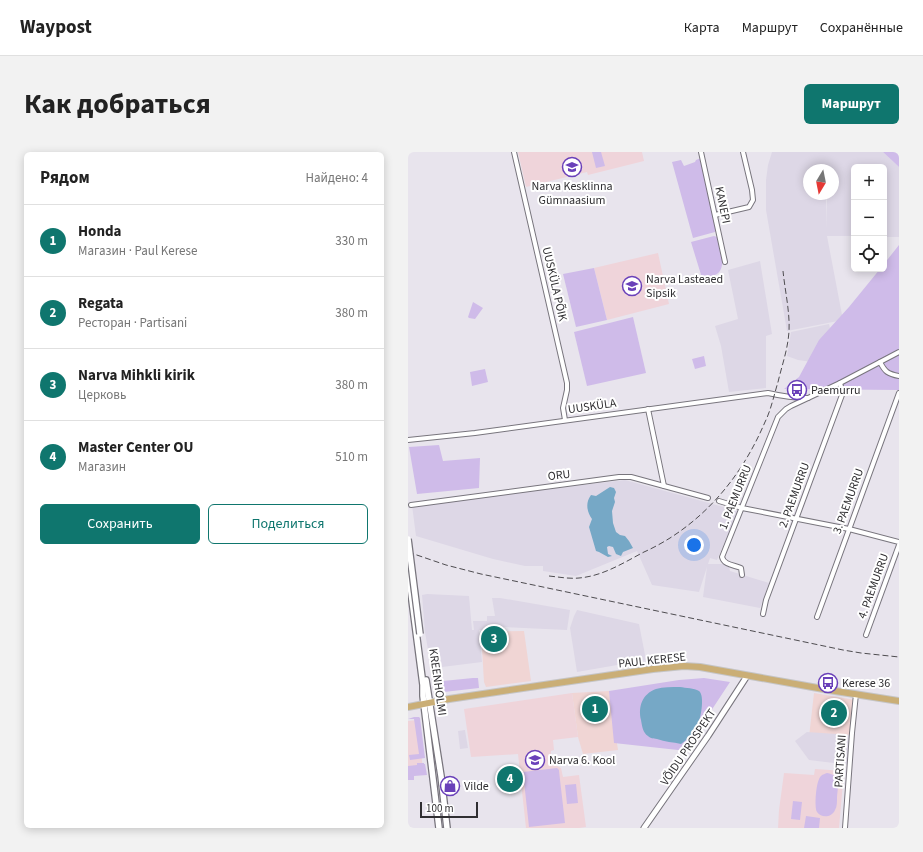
<!DOCTYPE html>
<html lang="ru">
<head>
<meta charset="utf-8">
<style>
	body { margin:0; font-family:"Source Sans 3",sans-serif; background:#f2f2f2; color:#222 }
	.controls { position:absolute; right:12px; top:12px; display:grid; overflow:hidden; border-radius:6px; box-shadow:0 2px 10px #0003 }
	.controls button { width:36px; height:36px; display:grid; place-items:center; padding:0; border:0; border-bottom:1px solid #e0e0e0; background:#fff; color:#222; font:20px sans-serif }
	.compass { position:absolute; left:395px; top:12px; width:36px; height:36px; border-radius:50%; background:#fff; box-shadow:0 2px 10px #0003; rotate:190deg }
	.scale { position:absolute; left:12px; bottom:10px; width:58px; box-sizing:border-box; padding-left:4px; border:2px solid #302f32; border-top:0; font-size:11px; line-height:14px; white-space:nowrap; color:#302f32; -webkit-text-stroke:3px #fff; paint-order:stroke }
	.you { position:absolute; left:286px; top:393px; width:14px; height:14px; margin:-10px; border:3px solid #fff; border-radius:50%; background:#1a73e8; box-shadow:0 0 0 6px #1a73e833 }
	.badge { display:grid; place-items:center; width:26px; height:26px; border-radius:50%; background:#0f766e; color:#fff; font-size:13px; font-weight:700 }
	.pin { position:absolute; translate:-50% -50%; border:2px solid #fff; box-shadow:0 1px 4px #0006 }
	.list { margin:0; padding:0; list-style:none }
	h2 { display:flex; justify-content:space-between; align-items:center; height:52px; margin:0; padding:0 16px; font-size:17px }
	h2 small { font-size:13px; font-weight:400; color:#767676 }
	.list li { display:grid; grid-template-columns:26px 1fr auto; gap:12px; align-items:center; box-sizing:border-box; height:72px; padding:0 16px; border-top:1px solid #e0e0e0 }
	.list b { display:block; font-size:15px; white-space:nowrap }
	.list p { margin:0; font-size:13px; white-space:nowrap; color:#767676 }
	.list em { font-size:13px; font-style:normal; color:#767676 }
	.actions { display:flex; gap:8px; padding:12px 16px }
	.actions a { flex:1; padding:9px 0; border:1px solid #0f766e; border-radius:6px; text-align:center; font-size:14px; color:#0f766e }
	.actions .main { background:#0f766e; color:#fff }
	.icon { flex:none; width:22px; height:22px; fill:none; stroke:currentColor; stroke-width:2; stroke-linecap:round; stroke-linejoin:round }
	.map { position:relative; flex:none; width:491px; height:676px; overflow:hidden; border-radius:6px }
	header { display:flex; align-items:center; gap:24px; box-sizing:border-box; height:56px; padding:0 20px; background:#fff; border-bottom:1px solid #e0e0e0 }
	header strong { font-size:19px }
	nav { display:flex; gap:22px; margin-inline-start:auto; font-size:14px }
	.intro { display:flex; align-items:center; justify-content:space-between; box-sizing:border-box; height:96px; padding:0 24px }
	h1 { margin:0; font-size:28px }
	.button { padding:10px 18px; border-radius:6px; background:#0f766e; color:#fff; font-size:14px; font-weight:700 }
	main { display:flex; gap:24px; padding:0 24px }
	aside { flex:1; background:#fff; border-radius:6px; box-shadow:0 2px 10px #0003 }
	.map>svg:first-child { display:block }
	.commercial { fill:#f0d5d4 }
	.built { fill:#ddd7e6; fill-rule:evenodd }
	.education { fill:#efd4da }
	.green { fill:#cfbbe9 }
	.water { fill:#76a8c6 }
	.lines { fill:none; stroke-linecap:round; stroke-linejoin:round }
	.minor-casing { stroke:#78757d; stroke-width:6 }
	.tertiary-casing { stroke:#78757d; stroke-width:7 }
	.secondary-casing { stroke:#78757d; stroke-width:8 }
	.trunk-casing { stroke:#c5c5c6; stroke-width:8 }
	.minor { stroke:#fff; stroke-width:4 }
	.tertiary { stroke:#fff; stroke-width:5 }
	.secondary { stroke:#fff; stroke-width:5.5 }
	.trunk { stroke:#caae76; stroke-width:6 }
	.rail { stroke:#4e4c50; stroke-width:1; stroke-dasharray:6 3; stroke-linecap:butt }
	.secondary-bridge-casing { stroke:#78757d; stroke-width:8; stroke-linecap:butt }
	.secondary-bridge { stroke:#fff; stroke-width:5.5 }
	.labels { text-anchor:middle; stroke-width:4; stroke-linejoin:round; paint-order:stroke }
	.poi-label { font-size:12px; fill:#302f32; stroke:#fff; text-anchor:start }
	.street-label { font-size:12px; fill:#302f32; stroke:#fff }
</style>
</head>
<body>
<header>
<strong>Waypost</strong>
<nav><a>Карта</a><a>Маршрут</a><a>Сохранённые</a></nav>
</header>
<div class="intro"><h1>Как добраться</h1><a class="button">Маршрут</a></div>
<main>
<aside>
<h2>Рядом<small>Найдено: 4</small></h2>
<ul class="list">
<li><span class="badge">1</span><div><b>Honda</b><p>Магазин · Paul Kerese</p></div><em>330 m</em></li>
<li><span class="badge">2</span><div><b>Regata</b><p>Ресторан · Partisani</p></div><em>380 m</em></li>
<li><span class="badge">3</span><div><b>Narva Mihkli kirik</b><p>Церковь</p></div><em>380 m</em></li>
<li><span class="badge">4</span><div><b>Master Center OU</b><p>Магазин</p></div><em>510 m</em></li>
</ul>
<div class="actions"><a class="main">Сохранить</a><a>Поделиться</a></div>
</aside>
<div class="map">
<svg width="491" height="676" viewBox="0 0 491 676">
	<rect width="100%" height="100%" fill="#e8e4ed"/>
	<!-- commercial -->
	<g class="commercial">
		<polygon points="116,479 123,529 78,535 76,530 73,480"/>
		<polygon points="201,539 210,598 175,602 170,585 164,541"/>
		<polygon points="406,541 447,548 443,588 401,585"/>
	</g>
	<!-- built -->
	<g class="built">
		<path d="M364,0H475L491,15V85H476V15H446V84H419L435,168L379,179L358,58V28L360,13ZM419,9V18H425V42H419L418,77V42H401V18H419Z"/>
		<polygon points="352,109 364,182 358,184 358,236 321,240 313,194 307,174 330,167 320,118"/>
		<polygon points="421,172 429,208 411,211 390,208 379,204 383,180"/>
		<polygon points="217,328 330,359 309,408 302,406 300,412 320,412 322,419 361,431 352,456 295,445 299,415 291,440 244,433 229,399 168,424 135,419 135,414 117,414 85,407 8,384 4,353"/>
		<polygon points="19,442 61,444 64,478 66,478 65,469 79,469 79,464 87,464 84,446 92,446 162,458 159,478 96,475 96,478 71,478 74,510 34,515 33,508 32,514 23,515 17,480 14,443"/>
		<polygon points="169,458 231,472 238,508 169,520 162,476 166,464"/>
		<polygon points="57,578 60,596 52,597 50,579"/>
		<polygon points="399,580 444,583 442,613 401,608 387,589"/>
	</g>
	<!-- education -->
	<g class="education">
		<polygon points="110,0 234,0 236,9 180,23 179,20 118,35"/>
		<polygon points="250,101 261,152 199,168 186,116"/>
		<polygon points="164,541 170,585 145,588 146,598 143,599 143,611 153,616 155,625 171,623 178,675 171,676 118,676 110,602 63,605 56,557"/>
		<polygon points="10,568 15,619 0,621 0,569"/>
		<polygon points="407,617 436,619 431,676 370,676 371,658 376,621 406,623"/>
	</g>
	<!-- green -->
	<g class="green">
		<polygon points="184,0 193,0 197,14 188,16"/>
		<polygon points="475,0 491,0 491,15"/>
		<polygon points="293,6 308,78 307,80 285,86 264,10 273,8 276,14 287,10 288,8"/>
		<path d="M306,84L309,85L310,86C312,96 320,117 307,123C303,125 298,125 294,126L283,90Z"/>
		<polygon points="491,93 491,238 376,237 391,225 411,188 441,155 472,117 476,117 476,112"/>
		<polygon points="186,116 199,168 168,175 155,122"/>
		<polygon points="65,150 75,156 67,167 61,166 60,165"/>
		<polygon points="225,165 238,221 179,234 166,180"/>
		<polygon points="296,204 298,214 287,217 284,207"/>
		<polygon points="77,217 80,230 64,234 62,220"/>
		<polygon points="31,293 35,309 72,306 71,336 9,342 1,295"/>
		<polygon points="33,515 35,529 65,526 70,526 71,536 27,541 24,526 30,516"/>
		<polygon points="296,526 322,530 276,600 270,598 206,591 201,539 271,528"/>
		<polygon points="6,565 11,565 12,566 17,606 2,608 1,603 11,602 6,567 0,567"/>
		<polygon points="9,611 16,611 16,612 17,612 19,623 6,624 6,628 0,628 0,614 9,613"/>
		<polygon points="149,616 151,618 151,619 157,671 121,675 115,620"/>
		<path d="M419,621C433,623 430,635 429,646C429,650 429,655 427,658C424,665 414,667 409,660C406,655 408,628 413,624C415,622 417,622 419,621Z"/>
		<polygon points="168,632 170,651 159,652 157,633"/>
		<polygon points="385,649 394,650 392,668 383,667"/>
		<polygon points="398,664 412,666 411,676 396,676"/>
	</g>
	<!-- water -->
	<g class="water">
		<path d="M202,335L206,336L208,340L206,346L207,350L204,359L205,371L208,380L212,383L217,384L221,389L225,396L215,400L213,404L208,402L205,395L201,394L199,395L200,402L204,404L200,405L191,400L188,399L181,375L184,367C179,360 177,351 183,343L188,344Z"/>
		<path d="M272,535C278,536 286,536 291,539C297,543 293,568 289,574C285,581 279,588 273,592C265,590 257,590 249,587C245,586 243,587 240,584C235,581 234,574 233,568C230,555 234,542 248,537C255,535 264,535 272,535Z"/>
	</g>
	<g class="lines">
		<!-- minor casing -->
		<g class="minor-casing">
			<g id="minor">
				<polyline points="106,0 159,231 159,238 155,256 157,268"/>
				<polyline points="293,0 317,110"/>
				<polyline points="307,63 341,55 345,48 344,38 335,0"/>
				<path d="M472,210C477,220 480,222 491,224"/>
				<polyline points="240,257 256,334"/>
				<path d="M0,288L67,281L360,241C373,244 386,246 400,246"/>
				<polyline points="311,349 334,356 441,377 491,390"/>
				<polyline points="3,353 211,325 223,325 300,346"/>
				<path d="M334,423L333,416C326,413 316,413 314,405L370,265L378,257L383,254L432,231L491,200"/>
				<polyline points="355,462 358,448 434,243 434,238 432,231"/>
				<polyline points="409,465 491,241"/>
				<polyline points="458,483 491,393"/>
				<polyline points="437,676 444,581 448,542"/>
			</g>
		</g>
		<!-- tertiary casing -->
		<g class="tertiary-casing">
			<polyline id="tertiary" points="236,676 300,584 339,524"/>
		</g>
		<!-- secondary casing -->
		<g class="secondary-casing">
			<g id="secondary">
				<polyline points="0,418 15,533 15,544 31,676"/>
				<polyline points="18,528 33,624 39,676"/>
			</g>
		</g>
		<!-- trunk casing -->
		<g class="trunk-casing">
			<polyline id="trunk" points="0,555 41,547 245,517 276,514 292,515 421,538 491,549"/>
		</g>
		<!-- minor -->
		<use href="#minor" class="minor"/>
		<!-- tertiary -->
		<use href="#tertiary" class="tertiary"/>
		<!-- secondary -->
		<use href="#secondary" class="secondary"/>
		<!-- trunk -->
		<use href="#trunk" class="trunk"/>
		<!-- rail -->
		<g class="rail">
			<polyline points="0,400 38,413 73,422 435,498 453,501 491,505"/>
			<path d="M141,424C151,425 161,427 171,426C195,424 215,411 236,400C245,396 254,391 262,386C306,358 337,317 357,270C363,258 366,243 370,230C374,213 380,197 381,179C382,160 377,139 375,119"/>
		</g>
		<!-- secondary-bridge casing -->
		<g class="secondary-bridge-casing">
			<polyline id="secondary-bridge" points="0,387 12,482"/>
		</g>
		<!-- secondary-bridge -->
		<use href="#secondary-bridge" class="secondary-bridge"/>
	</g>
	<!-- icons -->
	<defs>
		<g id="school-ring" transform="scale(1)"><circle r="9.5" fill="#fff" stroke="#6a41b9" stroke-width="1.5"/><path d="M0-5L7-2L0 1L-7-2ZM-4 1L0 2.5L4 1V4Q0 6-4 4Z" fill="#6a41b9"/></g>
		<g id="bus-ring" transform="scale(1)"><circle r="9.5" fill="#fff" stroke="#6a41b9" stroke-width="1.5"/><path d="M-5-6H5V4H4V6H2V4H-2V6H-4V4H-5ZM-3.5-4V0h7V-4ZM-3.5 1.2v1.5H-2V1.2ZM2 1.2v1.5H3.5V1.2Z" fill="#6a41b9"/></g>
		<g id="shop-ring" transform="scale(1)"><circle r="9.5" fill="#fff" stroke="#6a41b9" stroke-width="1.5"/><path d="M-5-2.5h2.3a2.7 3.5 0 0 1 5.4 0H5L5.5 6h-11ZM-1.5-2.5h3a1.5 2.3 0 0 0-3 0Z" fill="#6a41b9"/></g>
	</defs>
	<g fill-rule="evenodd">
		<use href="#school-ring" x="164" y="15"/>
		<use href="#school-ring" x="224" y="134"/>
		<use href="#bus-ring" x="389" y="238"/>
		<use href="#bus-ring" x="420" y="531"/>
		<use href="#school-ring" x="127" y="608"/>
		<use href="#shop-ring" x="42" y="634"/>
	</g>
	<g class="labels">
		<!-- poi labels -->
		<g class="poi-label">
			<text x="164" y="38" text-anchor="middle">Narva Kesklinna<tspan x="164" dy="14">Gümnaasium</tspan></text>
			<text x="238" y="131">Narva Lasteaed<tspan x="238" dy="14">Sipsik</tspan></text>
			<text x="403" y="242">Paemurru</text>
			<text x="434" y="535">Kerese 36</text>
			<text x="141" y="612">Narva 6. Kool</text>
			<text x="56" y="638">Vilde</text>
		</g>
		<!-- street labels -->
		<g class="street-label">
			<text transform="translate(315 53) rotate(78)" y="4">KANEPI</text>
			<text transform="translate(147 132) rotate(77)" y="4">UUSKÜLA PÕIK</text>
			<text transform="translate(184 254) rotate(-8)" y="4">UUSKÜLA</text>
			<text transform="translate(151 323) rotate(-7)" y="4">ORU</text>
			<text transform="translate(386 343) rotate(-70)" y="4">2. PAEMURRU</text>
			<text transform="translate(327 345) rotate(-68)" y="4">1. PAEMURRU</text>
			<text transform="translate(440 349) rotate(-70)" y="4">3. PAEMURRU</text>
			<text transform="translate(465 434) rotate(-70)" y="4">4. PAEMURRU</text>
			<text transform="translate(244 508) rotate(-6)" y="4">PAUL KERESE</text>
			<text transform="translate(30 530) rotate(82)" y="4">KREENHOLMI</text>
			<text transform="translate(280 595) rotate(-56)" y="4">VÕIDU PROSPEKT</text>
			<text transform="translate(432 609) rotate(-86)" y="4">PARTISANI</text>
		</g>
	</g>
</svg>
<div class="controls">
<button>+</button>
<button>−</button>
<button><svg class="icon" aria-label="locate" viewBox="0 0 24 24"><circle cx="12" cy="12" r="6"/><path d="M12 2v4M12 18v4M2 12h4M18 12h4"/></svg></button>
</div>
<svg class="compass" viewBox="-18 -18 36 36"><path d="M0-13l5 13h-10z" fill="#e53935"/><path d="M0 13l5-13h-10z" fill="#767676"/></svg>
<div class="scale">100 m</div>
<div class="you"></div>
<div class="pin badge" style="left:187px;top:557px">1</div>
<div class="pin badge" style="left:426px;top:561px">2</div>
<div class="pin badge" style="left:86px;top:487px">3</div>
<div class="pin badge" style="left:102px;top:627px">4</div>
</div>
</main>
</body>
</html>
